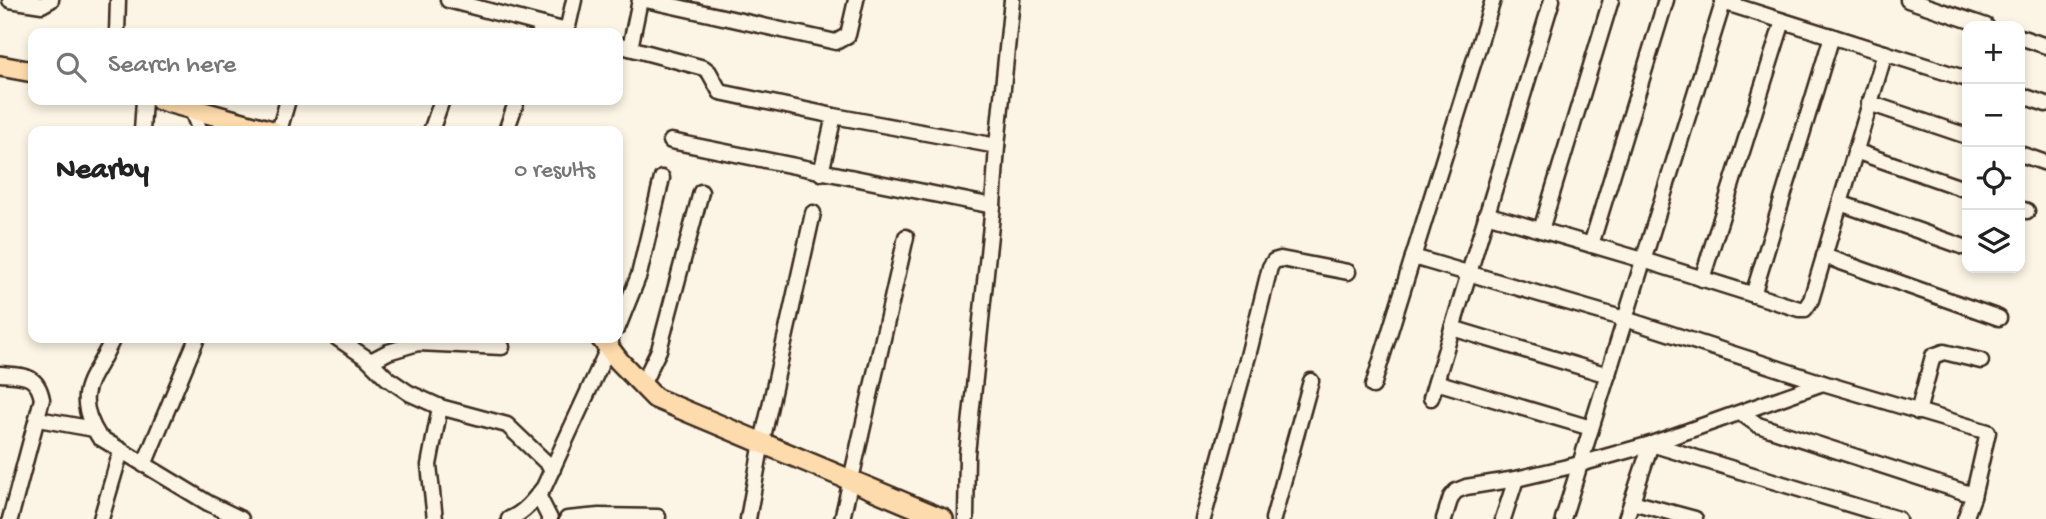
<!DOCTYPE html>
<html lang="en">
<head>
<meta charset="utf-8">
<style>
	body { margin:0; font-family:"Gochi Hand",sans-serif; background:#f6f6f6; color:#222 }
	.controls { position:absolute; right:21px; top:21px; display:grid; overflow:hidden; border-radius:14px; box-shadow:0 4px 10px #0003 }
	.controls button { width:63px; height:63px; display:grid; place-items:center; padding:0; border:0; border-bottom:2px solid #e0e0e0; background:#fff; color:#222; font:35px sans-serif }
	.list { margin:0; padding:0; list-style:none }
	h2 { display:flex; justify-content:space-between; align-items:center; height:91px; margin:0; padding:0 28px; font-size:30px }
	h2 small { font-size:23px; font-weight:400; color:#767676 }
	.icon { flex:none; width:38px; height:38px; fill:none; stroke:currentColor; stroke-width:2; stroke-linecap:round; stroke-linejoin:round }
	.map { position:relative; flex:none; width:2046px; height:519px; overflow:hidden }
	.search { position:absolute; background:#fff; box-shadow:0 4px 10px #0003; left:28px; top:28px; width:595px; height:77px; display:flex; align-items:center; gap:18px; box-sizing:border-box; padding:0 24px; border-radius:14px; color:#767676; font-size:26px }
	.panel { position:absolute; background:#fff; box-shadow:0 4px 10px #0003; left:28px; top:126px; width:595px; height:217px; border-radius:14px }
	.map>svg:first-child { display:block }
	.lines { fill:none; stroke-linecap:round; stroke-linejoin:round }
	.minor-casing { stroke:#3b2a1e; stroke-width:19 }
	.major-casing { stroke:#3b2a1e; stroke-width:24 }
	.minor { stroke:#fcf5e5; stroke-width:14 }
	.major { stroke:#fedbac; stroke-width:19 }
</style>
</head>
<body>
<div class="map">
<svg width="2046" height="519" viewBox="0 0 2046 519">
	<rect width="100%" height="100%" fill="#fcf5e5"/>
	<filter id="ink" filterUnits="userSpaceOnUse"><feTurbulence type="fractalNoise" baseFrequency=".0143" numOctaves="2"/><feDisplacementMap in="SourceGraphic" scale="14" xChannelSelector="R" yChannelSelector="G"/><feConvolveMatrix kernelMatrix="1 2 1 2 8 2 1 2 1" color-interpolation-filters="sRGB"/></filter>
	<g filter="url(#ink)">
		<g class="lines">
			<!-- minor casing -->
			<g class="minor-casing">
				<g id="minor">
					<polyline points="10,0 42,5 51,0"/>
					<polyline points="448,0 543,25"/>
					<polyline points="646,0 836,42 848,35 856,0"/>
					<polyline points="1908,0 1986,26"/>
					<polyline points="1723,2 1967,79"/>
					<polyline points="540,32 543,25 567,31 574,0"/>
					<polyline points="117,33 118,0"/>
					<polyline points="2020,37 2046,46"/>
					<polyline points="618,45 704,68 709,72 720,92 834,116 997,146"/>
					<polyline points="630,48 640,0"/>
					<polyline points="2020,95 2046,104"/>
					<polyline points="1869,103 1967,136"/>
					<polyline points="191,108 200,131"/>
					<polyline points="142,131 144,100"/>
					<polyline points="279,131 288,100"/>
					<polyline points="431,131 442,100"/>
					<polyline points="506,131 517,100"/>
					<polyline points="671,141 993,206"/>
					<polyline points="1855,151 1967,190"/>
					<polyline points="2020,154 2046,163"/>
					<polyline points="821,173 834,116"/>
					<polyline points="1840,203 1967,248"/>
					<polyline points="2020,209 2027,211"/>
					<polyline points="1486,214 1643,260 1799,309 1805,309 1811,300 1885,53"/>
					<polyline points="1541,230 1611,0"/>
					<polyline points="1591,245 1666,0"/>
					<polyline points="1824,256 1999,318"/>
					<polyline points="1413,257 1625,319 1823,383 1988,432 1973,497"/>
					<polyline points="1702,279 1783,21"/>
					<polyline points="1753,295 1832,36"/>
					<polyline points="618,327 639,275 662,178"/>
					<polyline points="1452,328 1608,375"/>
					<path d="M113,338C95,380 70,390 99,437L208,503L241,519"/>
					<polyline points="337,338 368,359 387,378 409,393 440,407 507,425 553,469"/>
					<polyline points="371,361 388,352 418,343 502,347"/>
					<path d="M0,374C22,376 37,373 42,399L10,519"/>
					<polyline points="1436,382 1591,428"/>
					<polyline points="642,385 659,350 701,192"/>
					<polyline points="1373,386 1493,0"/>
					<polyline points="1431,398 1552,0"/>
					<polyline points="1918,412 1933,356 1944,352 1981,361"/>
					<polyline points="1741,413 1758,425 1967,493 1973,497 1965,519"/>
					<polyline points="38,419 94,429"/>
					<polyline points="144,465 197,338"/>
					<polyline points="538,495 550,519"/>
					<polyline points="1632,502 1695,519"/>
					<polyline points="101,519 121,451"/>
					<polyline points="435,519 429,465 440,407"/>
					<path d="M509,519C524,513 534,500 544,487L611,342"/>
					<polyline points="567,519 599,516 658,517"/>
					<polyline points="748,519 762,442 813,213"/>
					<polyline points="842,519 906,237"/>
					<polyline points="966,519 967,454 993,206 997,146 1012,0"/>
					<polyline points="1203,519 1248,356 1270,267 1274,261 1281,259 1348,272"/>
					<polyline points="1273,519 1311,381"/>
					<polyline points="1444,519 1451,497 1456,491 1466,487 1516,479 1580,464 1651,444 1898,519"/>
					<polyline points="1503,519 1516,479"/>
					<polyline points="1563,519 1724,0"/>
					<polyline points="1626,519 1651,444 1823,383"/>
				</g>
			</g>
			<!-- major casing -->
			<g class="major-casing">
				<g id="major">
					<polyline points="0,66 33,72"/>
					<polyline points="160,100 272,131"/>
					<polyline points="601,338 619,361 655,398 943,519"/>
				</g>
			</g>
			<!-- minor -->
			<use href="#minor" class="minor"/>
			<!-- major -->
			<use href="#major" class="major"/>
		</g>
	</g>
</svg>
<div class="controls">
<button>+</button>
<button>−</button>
<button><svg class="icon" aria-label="locate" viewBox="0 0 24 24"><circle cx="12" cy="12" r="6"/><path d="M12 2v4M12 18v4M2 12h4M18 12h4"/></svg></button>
<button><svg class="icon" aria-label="layers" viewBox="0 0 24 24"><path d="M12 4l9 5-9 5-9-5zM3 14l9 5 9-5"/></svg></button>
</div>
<div class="search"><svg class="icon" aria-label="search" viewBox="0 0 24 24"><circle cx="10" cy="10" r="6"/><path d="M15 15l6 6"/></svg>Search here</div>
<section class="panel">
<h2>Nearby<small>0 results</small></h2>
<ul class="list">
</ul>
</section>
</div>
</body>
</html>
